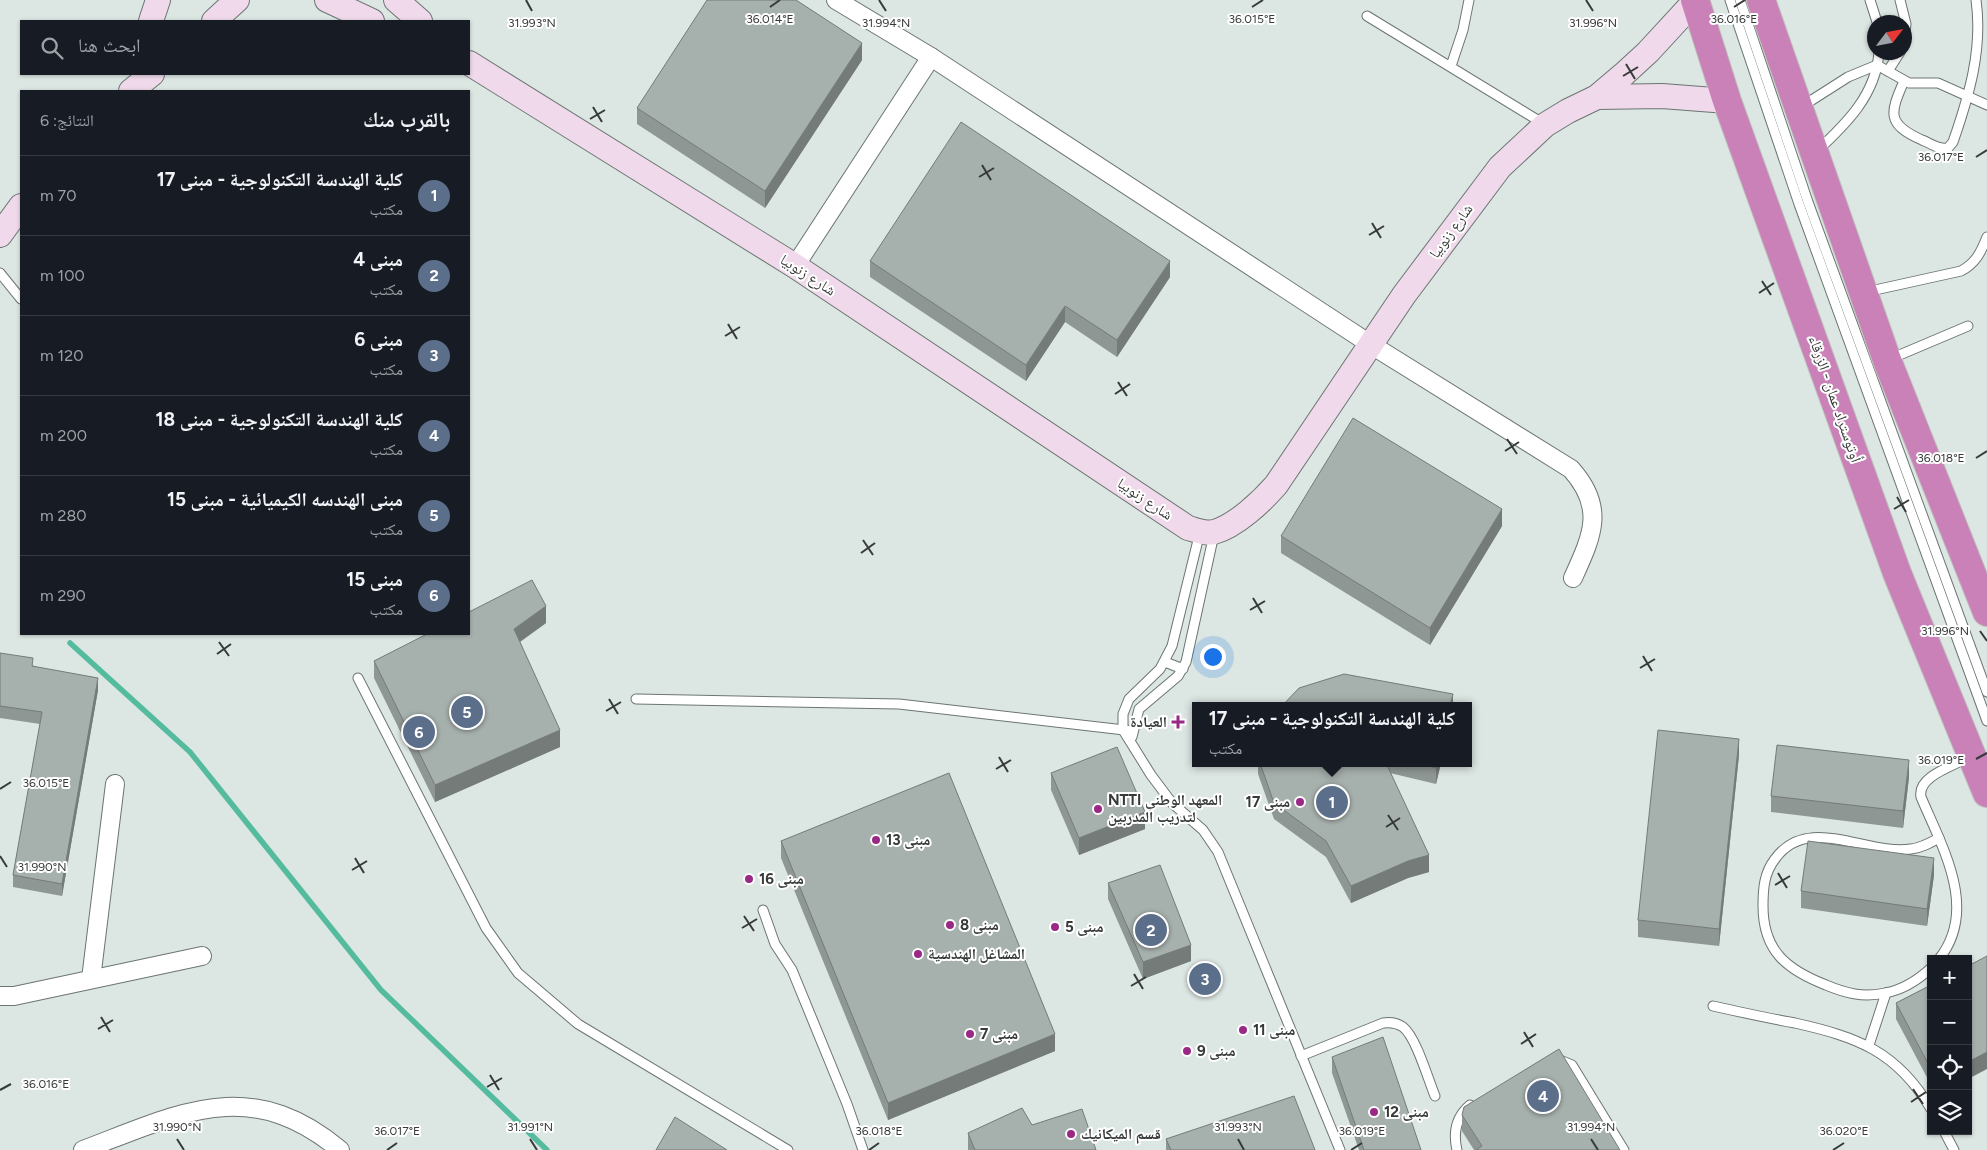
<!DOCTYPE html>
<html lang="ar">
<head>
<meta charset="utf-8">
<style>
	body { margin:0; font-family:Figtree,"Noto Naskh Arabic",sans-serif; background:#20242c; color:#f1f3f6; direction:rtl }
	.controls { position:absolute; right:15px; bottom:15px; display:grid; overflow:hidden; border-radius:0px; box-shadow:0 1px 4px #0004 }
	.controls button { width:45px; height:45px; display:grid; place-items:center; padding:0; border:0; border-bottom:1px solid #363941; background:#171b24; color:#f1f3f6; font:25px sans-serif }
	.compass { position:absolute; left:1867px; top:15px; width:45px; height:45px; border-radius:50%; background:#171b24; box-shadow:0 1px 4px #0004; rotate:58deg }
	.you { position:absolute; left:1212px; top:656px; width:18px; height:18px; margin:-12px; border:4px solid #fff; border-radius:50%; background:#1a73e8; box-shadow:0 0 0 8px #1a73e833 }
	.badge { display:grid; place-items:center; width:32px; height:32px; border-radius:50%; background:#db2777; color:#fff; font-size:16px; font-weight:700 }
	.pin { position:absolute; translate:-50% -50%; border:2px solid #fff; box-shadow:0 1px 5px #0006 }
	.popup { position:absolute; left:1192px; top:702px; width:280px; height:65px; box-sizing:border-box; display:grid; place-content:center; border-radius:0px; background:#171b24; filter:drop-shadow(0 1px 4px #0005); font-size:16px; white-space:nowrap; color:#9ea1a6 }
	.popup b { font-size:19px; color:#f1f3f6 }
	.popup::after { content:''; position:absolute; left:50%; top:100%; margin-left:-10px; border:10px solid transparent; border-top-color:#171b24 }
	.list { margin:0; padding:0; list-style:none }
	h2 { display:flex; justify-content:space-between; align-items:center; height:65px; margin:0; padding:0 20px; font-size:21px }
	h2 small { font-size:16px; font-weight:400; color:#9ea1a6 }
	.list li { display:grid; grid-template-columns:32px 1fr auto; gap:15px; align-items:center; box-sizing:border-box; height:80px; padding:0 20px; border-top:1px solid #363941 }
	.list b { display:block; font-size:19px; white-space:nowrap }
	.list p { margin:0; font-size:16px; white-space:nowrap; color:#9ea1a6 }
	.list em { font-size:16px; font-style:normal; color:#9ea1a6 }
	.icon { flex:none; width:28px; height:28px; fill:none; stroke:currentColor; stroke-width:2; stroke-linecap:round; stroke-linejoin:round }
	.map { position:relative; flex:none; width:1987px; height:1150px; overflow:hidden; direction:ltr }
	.search { position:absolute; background:#171b24; box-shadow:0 1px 4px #0004; left:20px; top:20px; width:450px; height:55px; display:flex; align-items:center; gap:12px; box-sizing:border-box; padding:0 18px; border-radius:0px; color:#9ea1a6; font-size:19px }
	.panel { position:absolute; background:#171b24; box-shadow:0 1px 4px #0004; left:20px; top:90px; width:450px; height:545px; border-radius:0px; direction:rtl }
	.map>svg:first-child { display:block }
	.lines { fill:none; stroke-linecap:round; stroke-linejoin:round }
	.stream { stroke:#55bb9f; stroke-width:5.5 }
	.lane-casing { stroke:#6c7572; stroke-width:11 }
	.street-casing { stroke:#6c7572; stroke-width:20 }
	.secondary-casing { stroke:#6c7572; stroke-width:26 }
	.highway-casing { stroke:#bfc0bf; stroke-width:30 }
	.lane { stroke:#fff; stroke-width:9 }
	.street { stroke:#fff; stroke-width:18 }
	.secondary { stroke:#efd9ea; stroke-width:24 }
	.highway { stroke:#ca81b8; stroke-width:28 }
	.wall { fill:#8f9794 }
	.shaded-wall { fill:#747b78 }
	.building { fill:#a6b0ac; stroke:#747b78 }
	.ticks { fill:none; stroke:#363a38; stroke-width:2 }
	.poi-dot { fill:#9a2885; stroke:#fff; stroke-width:2 }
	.labels { text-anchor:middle; stroke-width:4; stroke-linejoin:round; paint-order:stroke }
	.street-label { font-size:15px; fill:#363a38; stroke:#fff }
	.poi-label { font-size:15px; font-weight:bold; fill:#363a38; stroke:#fff; text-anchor:start }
	.ticks-label { font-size:12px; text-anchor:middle; fill:#363a38; stroke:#fff; stroke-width:4; stroke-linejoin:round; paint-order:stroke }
</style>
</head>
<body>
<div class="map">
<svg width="1987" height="1150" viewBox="0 0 1987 1150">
	<rect width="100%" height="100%" fill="#dce6e2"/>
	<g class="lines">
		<!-- stream -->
		<polyline class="stream" points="70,643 190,752 381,990 547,1150"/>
		<!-- lane casing -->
		<g class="lane-casing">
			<g id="lane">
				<polyline points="1730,0 1799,204 1987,721"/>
				<polyline points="1740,0 1808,202 1987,692"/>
				<polyline points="1870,0 1877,22"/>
				<polyline points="1900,0 1906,24 1904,40"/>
				<polyline points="1367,16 1544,124"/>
				<polyline points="1451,66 1463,30 1469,0"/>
				<polyline points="1888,71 1900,52"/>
				<path d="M1904,81C1890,113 1886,124 1922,140C1930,143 1939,150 1948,148L1953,142C1969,96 1983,49 1976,0"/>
				<polyline points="1801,107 1848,77 1877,65 1909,83 1938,83 1987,105"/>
				<path d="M1817,151C1846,124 1876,95 1879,52"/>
				<polyline points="0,273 21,299"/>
				<path d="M1866,292L1961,271C1976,263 1981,252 1987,237"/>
				<polyline points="1890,359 1968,326"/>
				<polyline points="1200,532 1172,646 1160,669 1129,699 1123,714 1123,730 1151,775 1172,803 1203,830 1218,852 1340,1150"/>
				<polyline points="1165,662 1183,669"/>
				<polyline points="358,678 486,928 518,973 578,1024 788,1150"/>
				<polyline points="636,699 899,704 1133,731"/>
				<polyline points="1132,737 1139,709 1178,676 1186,662 1214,534"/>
				<polyline points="763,910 775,944 792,970 847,1104 863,1150"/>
				<path d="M1939,959C1979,909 1942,847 1921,797C1917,776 1954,766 1969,757"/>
				<path d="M1931,968C1918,980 1902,990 1885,993C1863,998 1845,993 1826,985C1787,970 1763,951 1763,906C1763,889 1764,873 1775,859C1808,813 1867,856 1911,849C1921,848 1930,843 1939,838"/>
				<path d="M1713,1006C1740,1012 1767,1018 1795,1023C1857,1037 1897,1051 1931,1109"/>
				<polyline points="1869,1045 1886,993"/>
				<path d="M1301,1056L1383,1023C1390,1022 1397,1023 1403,1027C1416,1037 1428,1079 1435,1096"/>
				<polyline points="1555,1058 1572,1065 1624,1150"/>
				<polyline points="1944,1131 1954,1150"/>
				<path d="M1457,1150C1453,1133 1456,1117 1470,1105"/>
			</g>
		</g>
		<!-- street casing -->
		<g class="street-casing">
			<g id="street">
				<path d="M836,0L931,57L1370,344L1571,469C1606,508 1592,536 1573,578"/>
				<polyline points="795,266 931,57"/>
				<polyline points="91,979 115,784"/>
				<polyline points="0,996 14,996 202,956"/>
				<path d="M83,1150C179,1114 249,1074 340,1150"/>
			</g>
		</g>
		<!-- secondary casing -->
		<g class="secondary-casing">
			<g id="secondary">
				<polyline points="327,0 372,21"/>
				<polyline points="396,0 420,21"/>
				<polyline points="151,21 158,0"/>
				<polyline points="214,21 237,0"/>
				<path d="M469,63L795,266L1188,528C1196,530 1206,534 1214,532C1236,526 1262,501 1276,485L1404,295L1500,167L1545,125L1568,111L1597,97L1623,75L1648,52L1695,1"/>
				<polyline points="131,91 152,74"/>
				<polyline points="1597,97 1662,96 1727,101"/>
				<polyline points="0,235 21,206"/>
			</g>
		</g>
		<!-- highway casing -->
		<g class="highway-casing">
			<g id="highway">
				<polyline points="1695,0 1727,101 1897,573 1987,793"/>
				<polyline points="1761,0 1887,360 1987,612"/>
			</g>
		</g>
		<!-- lane -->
		<use href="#lane" class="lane"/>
		<!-- street -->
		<use href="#street" class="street"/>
		<!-- secondary -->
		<use href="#secondary" class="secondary"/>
		<!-- highway -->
		<use href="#highway" class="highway"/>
	</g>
	<!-- wall -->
	<g class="wall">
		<polygon points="862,60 765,208 637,124 637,108"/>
		<polygon points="870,261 1170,277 1117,357 1065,322 1026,381 870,277"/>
		<polygon points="1502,526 1430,645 1281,553 1281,536"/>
		<polygon points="546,623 520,642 560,747 435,802 374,678 374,661"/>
		<polygon points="0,653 98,690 62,896 13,887 13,875 40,724 0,718"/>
		<polygon points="1739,755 1719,946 1638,937 1638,920"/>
		<polygon points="1258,763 1441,763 1436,784 1390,773 1429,872 1408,878 1351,903 1326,857 1274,819 1258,774"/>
		<polygon points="1051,773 1145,829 1079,855 1051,790"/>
		<polygon points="1909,777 1903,828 1771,812 1771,796"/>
		<polygon points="781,841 1055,1051 888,1120 781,858"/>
		<polygon points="1934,875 1927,926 1801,908 1801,891"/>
		<polygon points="1108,883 1191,961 1143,979 1108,899"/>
		<polygon points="1931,985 1931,1085 1896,1019 1896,1003"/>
		<polygon points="1332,1057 1421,1150 1359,1150 1332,1073"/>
		<polygon points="1462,1115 1620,1150 1474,1150 1462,1131"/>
		<polygon points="968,1133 1096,1150 968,1150"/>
		<polygon points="1166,1139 1315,1150 1166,1150"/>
	</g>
	<!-- shaded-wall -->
	<g class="shaded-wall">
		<polygon points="862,43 862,60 765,208 765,191"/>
		<polygon points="1170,261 1170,277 1117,357 1117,340"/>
		<polygon points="1065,306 1065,322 1026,381 1026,365"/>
		<polygon points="1502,509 1502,526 1430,645 1430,628"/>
		<polygon points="546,606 546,623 514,646 514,629"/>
		<polygon points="98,678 98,690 62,896 62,884"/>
		<polygon points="1453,694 1453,706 1450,706"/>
		<polygon points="560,730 560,747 435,802 435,785"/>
		<polygon points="1739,739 1739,755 1719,946 1719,929"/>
		<polygon points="1909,760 1909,777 1903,828 1903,811"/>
		<polygon points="1437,763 1441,763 1436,784 1436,768"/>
		<polygon points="1145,812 1145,829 1079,855 1079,838"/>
		<polygon points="1429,855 1429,872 1408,878 1351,903 1351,886 1408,861"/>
		<polygon points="1934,858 1934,875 1927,926 1927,909"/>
		<polygon points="1191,945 1191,961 1143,979 1143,962"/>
		<polygon points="1055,1034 1055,1051 888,1120 888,1103"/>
		<polygon points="1987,1052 1987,1069 1968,1079 1968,1062"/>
	</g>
	<!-- building -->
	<g class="building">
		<polygon points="707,0 796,0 862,43 765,191 637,108"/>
		<polygon points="961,122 1170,261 1117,340 1065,306 1026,365 870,261"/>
		<polygon points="1353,418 1502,509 1430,628 1281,536"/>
		<polygon points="532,580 546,606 514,629 560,730 435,785 374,661 427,634 469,634 469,612"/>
		<polygon points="0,653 33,658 32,666 98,678 62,884 13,875 42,712 0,706"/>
		<polygon points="1344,674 1453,694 1450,706 1282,706 1299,688"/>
		<polygon points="1658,730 1739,739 1719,929 1638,920"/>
		<polygon points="1777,745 1909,760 1903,811 1771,796"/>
		<polygon points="1117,747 1145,812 1079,838 1051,773"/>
		<polygon points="1260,763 1386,763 1429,855 1408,861 1351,886 1326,841 1274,803"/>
		<polygon points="1419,763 1437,763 1436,768"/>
		<polygon points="949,773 1055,1034 888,1103 781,841"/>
		<polygon points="1808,841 1934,858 1927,909 1801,891"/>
		<polygon points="1160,865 1191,945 1143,962 1108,883"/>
		<polygon points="1987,956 1987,1052 1968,1062 1968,966"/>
		<polygon points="1931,985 1931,1069 1896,1003"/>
		<polygon points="1383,1037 1421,1150 1364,1150 1332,1057"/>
		<polygon points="1559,1049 1620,1150 1476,1150 1482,1146 1462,1115 1464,1107"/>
		<polygon points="1294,1096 1315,1150 1171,1150 1166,1139"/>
		<polygon points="1022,1108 1032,1125 1082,1109 1096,1150 975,1150 968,1133"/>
		<polygon points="675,1117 727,1150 656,1150"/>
	</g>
	<!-- ticks -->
	<path class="ticks" d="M526,0L532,11M879,0L886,11M1586,0L1593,11M770,7L780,0M1252,7L1263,0M1734,7L1745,0M1626,64L1635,79M1623,76L1638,67M593,107L602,122M590,119L605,110M1976,157L1987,150M982,165L991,180M979,177L994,168M1372,223L1381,238M1369,235L1384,226M1762,281L1771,295M1759,293L1774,283M728,324L737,339M725,336L740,327M1118,382L1127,396M1115,394L1130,384M1507,439L1517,454M1505,451L1519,442M1976,458L1987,451M1897,497L1906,512M1894,509L1909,500M863,540L873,555M861,553L875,543M1253,598L1262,613M1250,610L1265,601M1980,631L1987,641M219,642L229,656M217,654L231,644M1643,656L1652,671M1640,668L1655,659M609,699L618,714M606,711L621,702M999,757L1008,772M1976,759L1987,753M996,769L1011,760M0,789L11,782M1388,815L1398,830M1386,827L1400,818M0,856L7,867M355,858L364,873M352,870L367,861M1778,873L1787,888M1775,885L1790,876M744,916L754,931M742,928L757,919M1134,974L1143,989M1131,986L1146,977M101,1017L110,1032M98,1029L113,1020M1524,1032L1533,1047M1521,1044L1536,1034M490,1075L499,1090M487,1087L502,1078M1913,1089L1923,1104M0,1090L11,1084M1911,1102L1926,1092M177,1139L184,1150M530,1139L537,1150M1238,1139L1244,1150M1591,1139L1598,1150M387,1150L397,1143M869,1150L879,1143M1351,1150L1362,1143M1833,1150L1844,1143"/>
	<!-- markers -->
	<g class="poi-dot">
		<path d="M1175.5 714.5h5v5h5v5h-5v5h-5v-5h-5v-5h5z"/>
		<circle cx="1300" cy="802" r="5"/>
		<circle cx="1098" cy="809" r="5"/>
		<circle cx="876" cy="840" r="5"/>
		<circle cx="749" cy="879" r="5"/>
		<circle cx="950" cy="925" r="5"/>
		<circle cx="1055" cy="927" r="5"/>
		<circle cx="918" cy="954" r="5"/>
		<circle cx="1243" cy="1030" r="5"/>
		<circle cx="970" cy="1034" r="5"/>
		<circle cx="1187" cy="1051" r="5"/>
		<circle cx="1374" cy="1112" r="5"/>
		<circle cx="1071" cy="1134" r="5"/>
	</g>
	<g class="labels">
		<!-- street labels -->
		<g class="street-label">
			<text transform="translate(1451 231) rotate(-54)" y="5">شارع زنوبيا</text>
			<text transform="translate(808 275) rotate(33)" y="5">شارع زنوبيا</text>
			<text transform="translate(1835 399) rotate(71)" y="5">أوتوستراد عمان - الزرقاء</text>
			<text transform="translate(1145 499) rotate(34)" y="5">شارع زنوبيا</text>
		</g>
		<!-- poi labels -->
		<g class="poi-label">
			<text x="1167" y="727" text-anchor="end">العيادة</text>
			<text x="1108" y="805">NTTI المعهد الوطني<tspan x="1108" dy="17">لتدريب المدربين</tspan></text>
			<text x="1290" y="807" text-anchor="end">مبنى 17</text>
			<text x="886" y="845">مبنى 13</text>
			<text x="759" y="884">مبنى 16</text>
			<text x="960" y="930">مبنى 8</text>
			<text x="1065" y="932">مبنى 5</text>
			<text x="928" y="959">المشاغل الهندسية</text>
			<text x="1253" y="1035">مبنى 11</text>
			<text x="980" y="1039">مبنى 7</text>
			<text x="1197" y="1056">مبنى 9</text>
			<text x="1384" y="1117">مبنى 12</text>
			<text x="1081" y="1139">قسم الميكانيك</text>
		</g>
	</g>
	<g class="ticks-label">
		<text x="1252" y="23">36.015°E</text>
		<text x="770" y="23">36.014°E</text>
		<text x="1734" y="23">36.016°E</text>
		<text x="532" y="27">31.993°N</text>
		<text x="886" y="27">31.994°N</text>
		<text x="1593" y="27">31.996°N</text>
		<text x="1941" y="161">36.017°E</text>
		<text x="1941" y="462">36.018°E</text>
		<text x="1945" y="635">31.996°N</text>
		<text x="1941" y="764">36.019°E</text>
		<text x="46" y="787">36.015°E</text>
		<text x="42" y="871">31.990°N</text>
		<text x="46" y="1088">36.016°E</text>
		<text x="177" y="1131">31.990°N</text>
		<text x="530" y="1131">31.991°N</text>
		<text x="1238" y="1131">31.993°N</text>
		<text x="1591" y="1131">31.994°N</text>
		<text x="397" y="1135">36.017°E</text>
		<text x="879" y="1135">36.018°E</text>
		<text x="1362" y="1135">36.019°E</text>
		<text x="1844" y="1135">36.020°E</text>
	</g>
</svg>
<div class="controls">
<button>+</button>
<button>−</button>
<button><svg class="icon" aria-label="locate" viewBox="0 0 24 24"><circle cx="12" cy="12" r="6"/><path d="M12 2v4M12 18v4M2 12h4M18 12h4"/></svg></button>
<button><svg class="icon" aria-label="layers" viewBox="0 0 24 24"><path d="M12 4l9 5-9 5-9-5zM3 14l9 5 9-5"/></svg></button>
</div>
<svg class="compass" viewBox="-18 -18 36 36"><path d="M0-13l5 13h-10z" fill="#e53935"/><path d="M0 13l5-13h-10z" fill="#9ea1a6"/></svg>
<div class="you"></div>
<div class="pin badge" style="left:1332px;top:802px;background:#5c6f8a">1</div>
<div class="popup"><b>كلية الهندسة التكنولوجية - مبنى 17</b>مكتب</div>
<div class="pin badge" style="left:1151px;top:930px;background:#5c6f8a">2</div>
<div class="pin badge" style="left:1205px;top:979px;background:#5c6f8a">3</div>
<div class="pin badge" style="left:1543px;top:1096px;background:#5c6f8a">4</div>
<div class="pin badge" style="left:467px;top:712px;background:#5c6f8a">5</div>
<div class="pin badge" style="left:419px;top:732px;background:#5c6f8a">6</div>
<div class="search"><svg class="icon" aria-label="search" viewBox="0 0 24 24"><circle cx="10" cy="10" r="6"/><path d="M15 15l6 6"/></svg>ابحث هنا</div>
<section class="panel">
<h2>بالقرب منك<small>النتائج: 6</small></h2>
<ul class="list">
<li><span class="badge" style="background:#5c6f8a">1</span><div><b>كلية الهندسة التكنولوجية - مبنى 17</b><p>مكتب</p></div><em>70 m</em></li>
<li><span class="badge" style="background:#5c6f8a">2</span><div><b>مبنى 4</b><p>مكتب</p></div><em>100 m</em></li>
<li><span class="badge" style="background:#5c6f8a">3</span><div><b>مبنى 6</b><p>مكتب</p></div><em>120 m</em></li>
<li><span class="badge" style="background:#5c6f8a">4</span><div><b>كلية الهندسة التكنولوجية - مبنى 18</b><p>مكتب</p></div><em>200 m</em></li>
<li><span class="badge" style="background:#5c6f8a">5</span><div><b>مبنى الهندسه الكيميائية - مبنى 15</b><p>مكتب</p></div><em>280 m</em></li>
<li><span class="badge" style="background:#5c6f8a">6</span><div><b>مبنى 15</b><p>مكتب</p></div><em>290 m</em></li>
</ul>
</section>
</div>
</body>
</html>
